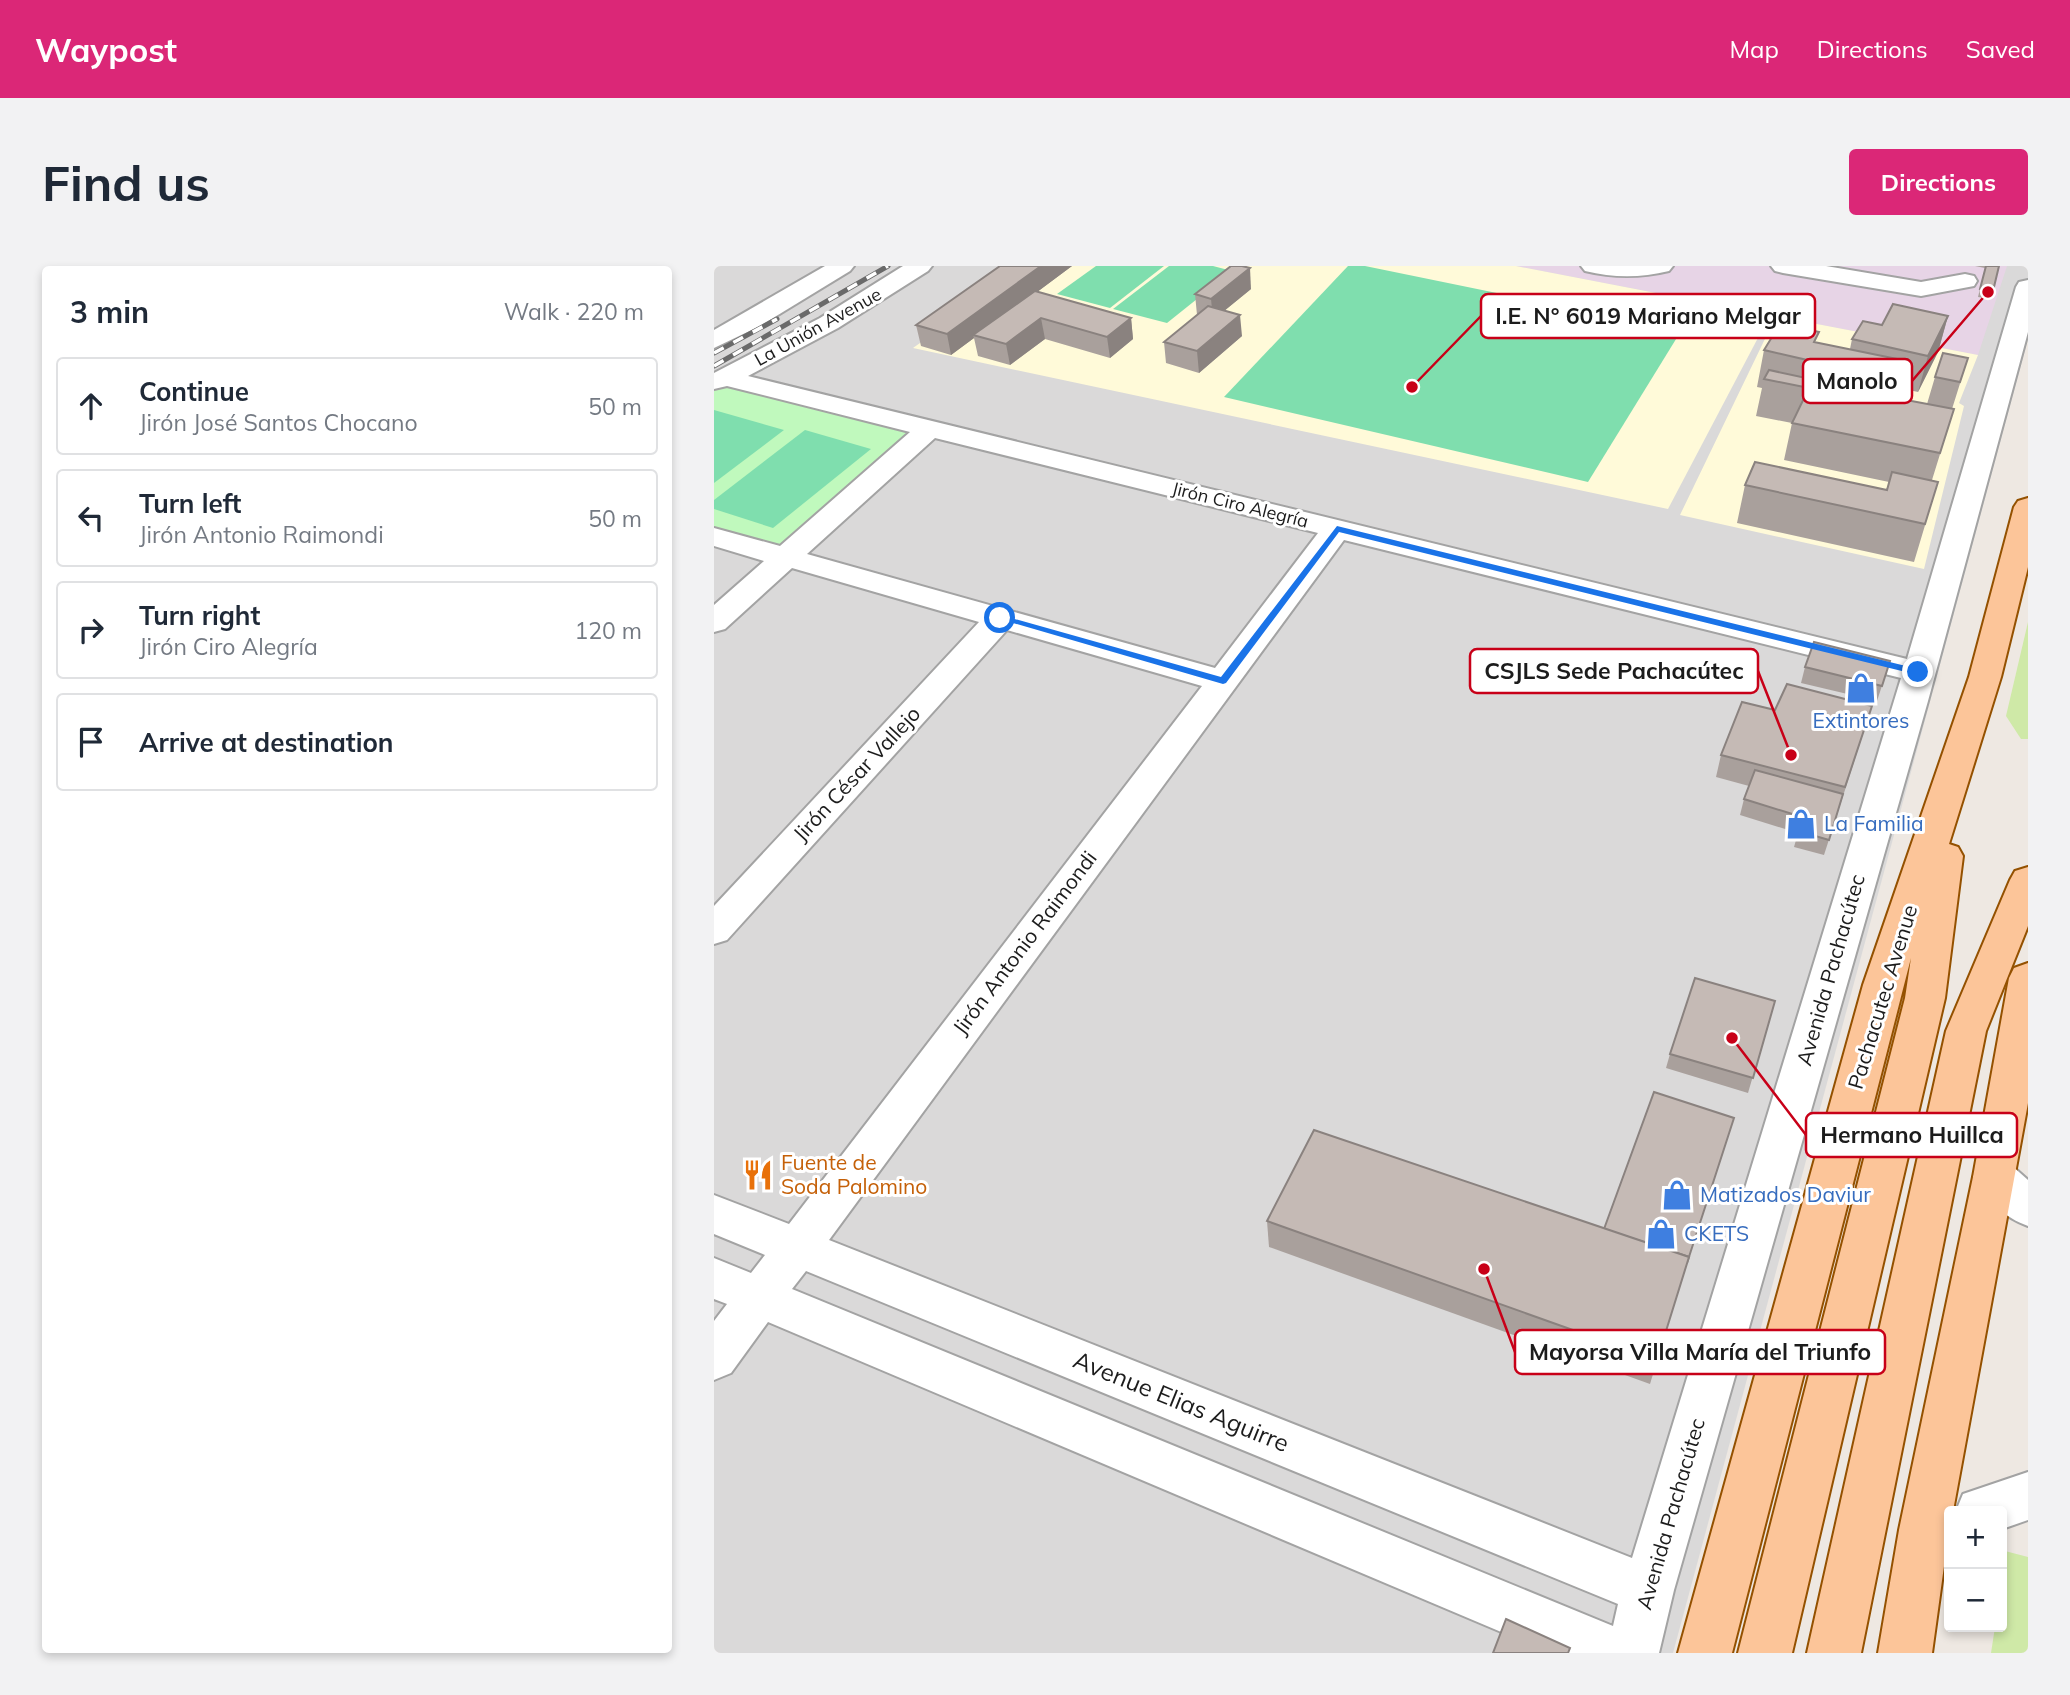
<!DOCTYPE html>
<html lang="en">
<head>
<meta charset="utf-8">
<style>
	body { margin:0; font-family:Mulish,sans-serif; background:#f2f2f3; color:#1f2937 }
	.controls { position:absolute; right:21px; bottom:21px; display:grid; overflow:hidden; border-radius:7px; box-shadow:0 4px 10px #0003 }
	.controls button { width:63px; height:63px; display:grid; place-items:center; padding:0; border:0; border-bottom:2px solid #e0e1e3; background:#fff; color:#1f2937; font:35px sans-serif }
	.stop { position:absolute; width:21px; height:21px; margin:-16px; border:5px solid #1a73e8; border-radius:50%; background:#fff }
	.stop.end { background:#1a73e8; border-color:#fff; box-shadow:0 2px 7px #0008 }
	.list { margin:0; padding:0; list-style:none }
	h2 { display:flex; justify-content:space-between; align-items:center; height:91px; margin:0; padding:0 28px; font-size:30px }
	h2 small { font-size:23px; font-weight:400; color:#747a83 }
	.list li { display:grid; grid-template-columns:46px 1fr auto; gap:21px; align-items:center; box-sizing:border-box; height:98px; margin:0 14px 14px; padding:0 14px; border:2px solid #e0e1e3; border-radius:7px }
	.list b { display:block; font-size:26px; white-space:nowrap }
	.list p { margin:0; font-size:23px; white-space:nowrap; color:#747a83 }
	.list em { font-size:23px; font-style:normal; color:#747a83 }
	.icon { flex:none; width:38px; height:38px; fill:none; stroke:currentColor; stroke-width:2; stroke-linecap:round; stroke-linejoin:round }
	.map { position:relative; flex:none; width:1314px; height:1387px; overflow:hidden; border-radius:7px }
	header { display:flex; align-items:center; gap:42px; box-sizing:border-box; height:98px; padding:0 35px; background:#db2777; color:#fff }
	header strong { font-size:33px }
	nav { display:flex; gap:38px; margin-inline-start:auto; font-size:24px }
	.intro { display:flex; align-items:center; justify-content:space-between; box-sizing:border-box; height:168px; padding:0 42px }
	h1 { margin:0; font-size:49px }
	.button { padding:18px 32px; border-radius:7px; background:#db2777; color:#fff; font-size:24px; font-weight:700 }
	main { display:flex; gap:42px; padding:0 42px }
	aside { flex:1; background:#fff; border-radius:7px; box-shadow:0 4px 10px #0003 }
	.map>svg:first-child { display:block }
	.residential { fill:#dad9d9 }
	.industrial { fill:#e7d4e6 }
	.education { fill:#fffad9 }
	.grass { fill:#cfe9a7 }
	.park { fill:#c0f9bd }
	.pitch { fill:#7fdeae }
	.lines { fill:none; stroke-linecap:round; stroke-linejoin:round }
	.minor-casing { stroke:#a3a3a3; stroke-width:4 }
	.major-casing { stroke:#945100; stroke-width:4 }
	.minor { fill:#fff; fill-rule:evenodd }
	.major { fill:#fcc599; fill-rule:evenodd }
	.rail-casing { stroke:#6a6a6a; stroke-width:5 }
	.rail { stroke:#fff; stroke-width:3.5; stroke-dasharray:11; stroke-linecap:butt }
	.wall { fill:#a9a09c }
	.shaded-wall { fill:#8a827f }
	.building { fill:#c5bab5; stroke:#8a827f; stroke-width:2 }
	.route { fill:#1a73e8 }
	.labels { text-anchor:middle; stroke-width:6; stroke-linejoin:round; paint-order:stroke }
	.far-street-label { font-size:18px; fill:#1c1c1c; stroke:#fff }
	.shop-label { font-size:21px; fill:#366cbe; stroke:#fff; text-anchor:start }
	.street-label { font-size:21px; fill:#1c1c1c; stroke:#fff }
	.food-label { font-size:21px; fill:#c56008; stroke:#fff; text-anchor:start }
	.near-street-label { font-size:24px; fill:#1c1c1c; stroke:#fff }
	.leader { fill:none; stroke:#c80018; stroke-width:2.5 }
	.callout-dot { fill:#c80018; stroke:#fff; stroke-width:2.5 }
	.callout { fill:#fff; stroke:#c80018; stroke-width:2.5 }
	.callout-label { font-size:23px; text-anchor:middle; font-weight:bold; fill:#1c1c1c }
</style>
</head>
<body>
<header>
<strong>Waypost</strong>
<nav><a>Map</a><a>Directions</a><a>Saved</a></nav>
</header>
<div class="intro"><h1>Find us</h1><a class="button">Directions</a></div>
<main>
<aside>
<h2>3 min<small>Walk · 220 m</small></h2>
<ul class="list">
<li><svg class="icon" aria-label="ahead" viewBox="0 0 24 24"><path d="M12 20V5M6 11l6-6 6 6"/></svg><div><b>Continue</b><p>Jirón José Santos Chocano</p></div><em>50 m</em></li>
<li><svg class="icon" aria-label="left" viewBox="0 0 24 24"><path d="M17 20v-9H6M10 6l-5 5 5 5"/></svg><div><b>Turn left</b><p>Jirón Antonio Raimondi</p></div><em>50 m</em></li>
<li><svg class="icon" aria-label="right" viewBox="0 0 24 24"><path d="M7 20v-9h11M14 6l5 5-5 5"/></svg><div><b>Turn right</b><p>Jirón Ciro Alegría</p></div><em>120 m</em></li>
<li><svg class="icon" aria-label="arrive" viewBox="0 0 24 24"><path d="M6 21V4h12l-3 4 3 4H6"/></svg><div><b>Arrive at destination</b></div></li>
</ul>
</aside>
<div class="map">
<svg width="1314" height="1387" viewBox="0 0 1314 1387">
	<rect width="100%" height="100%" fill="#eee8e2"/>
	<!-- residential -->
	<polygon class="residential" points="0,0 1314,0 1314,73 959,1387 0,1387"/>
	<!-- industrial -->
	<polygon class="industrial" points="802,0 1293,0 1264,89"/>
	<!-- education -->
	<g class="education">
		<polygon points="314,0 802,0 1056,49 954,243 199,82"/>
		<polygon points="1062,50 1264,89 1245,137 1250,140 1210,303 966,249"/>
	</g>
	<!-- grass -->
	<g class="grass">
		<polygon points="1314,356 1314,473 1307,473 1292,450"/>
		<polygon points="1291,1285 1314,1291 1314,1387 1277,1387 1281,1361 1288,1361 1288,1309"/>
	</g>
	<!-- park -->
	<polygon class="park" points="17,116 204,166 72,286 0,265 0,123"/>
	<!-- pitch -->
	<g class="pitch">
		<polygon points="382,0 450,0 396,42 343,28"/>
		<polygon points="455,0 499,0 518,5 453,57 399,43"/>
		<polygon points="634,0 651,0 967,65 874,216 510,131"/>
		<polygon points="0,144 70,164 0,217"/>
		<polygon points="91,164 157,183 59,262 0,243 0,234"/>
	</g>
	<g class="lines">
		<!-- minor casing -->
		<g class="minor-casing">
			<g id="minor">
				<polygon points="111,0 140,0 136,5 46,60 0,82 0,64"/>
				<path d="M189,0H218L214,5L124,62L34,110L1193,393L1302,21L1305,16L1314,14V66L1214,435L960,1324L945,1387H837L54,1056L17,1107L0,1114V1055L13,1038L0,1033V992L37,1007L51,989L0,968V929L75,958L488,420L293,364L13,674L0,678V640L265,356L78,302L11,363L0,366V339L50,295L0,280V262L66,280L196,166L13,120L0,123V107L106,52ZM221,172L604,267L501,402L93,288ZM630,274L1187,412L918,1292L115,974ZM92,1005L904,1338L899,1360L78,1023Z"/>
				<path d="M867,0H959L955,5C926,12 900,12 871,5Z"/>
				<polygon points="1057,0 1112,0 1207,16 1251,8 1260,10 1263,15 1260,20 1207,30 1069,7 1061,5"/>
				<path d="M1281,893L1296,898L1314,914V960C1291,952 1270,933 1259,911L1266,898Z"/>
				<polygon points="1314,1206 1314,1254 1288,1263 1288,1245 1242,1245 1249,1228"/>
			</g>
		</g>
		<!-- major casing -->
		<g class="major-casing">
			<g id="major">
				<polygon points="1314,232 1314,301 1287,411 1235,578 1244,581 1249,590 1231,732 1078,1387 1024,1387 1191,732 1197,692 1018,1387 964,1387 1149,719 1255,411 1300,241 1304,235"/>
				<polygon points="1314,601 1314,660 1272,765 1147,1387 1093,1387 1232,765 1296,614 1301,605"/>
				<polygon points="1314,697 1314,837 1239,1245 1235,1245 1235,1264 1218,1387 1164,1387 1185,1264 1259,911 1295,712 1300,702"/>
			</g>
		</g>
		<!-- minor -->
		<use href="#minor" class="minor"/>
		<!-- major -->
		<use href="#major" class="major"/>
		<!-- rail casing -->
		<g class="rail-casing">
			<g id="rail">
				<polyline points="0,87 63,53"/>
				<polyline points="0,100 174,0"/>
			</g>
		</g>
		<!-- rail -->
		<use href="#rail" class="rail"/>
	</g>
	<!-- wall -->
	<g class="wall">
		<polygon points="286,0 358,0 323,26 417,52 419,73 396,92 331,73 296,99 264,90 260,72 237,89 207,80 202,59"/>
		<polygon points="1261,0 1285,0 1277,33 1264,31 1271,2"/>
		<polygon points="537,23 510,45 528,70 485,107 452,97 450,76 483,49 481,28"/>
		<polygon points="1234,50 1224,86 1204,126 1181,121 1178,131 1213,138 1221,111 1254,92 1238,143 1240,143 1218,214 1224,216 1200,296 1023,257 1031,219 1173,224 1175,216 1070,194 1078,157 1042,150 1048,122 1043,121 1050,84 1103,77 1136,83 1138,73 1168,59"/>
		<polygon points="1176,395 1163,435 1087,417 1091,401"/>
		<polygon points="1061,444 1151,462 1110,589 1080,581 1084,567 1026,549 1030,533 1035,520 1002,511 1007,489"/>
		<polygon points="1061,735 1034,827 952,802 956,788"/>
		<polygon points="553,955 967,1016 936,1118 555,981"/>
	</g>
	<!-- shaded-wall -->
	<g class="shaded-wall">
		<polygon points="327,0 358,0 264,70 259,69 260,72 237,89 233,68"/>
		<polygon points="536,2 537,23 499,54 497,33"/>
		<polygon points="526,49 528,70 485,107 483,85"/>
		<polygon points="1234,50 1224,86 1204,126 1214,90"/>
		<polygon points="327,52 331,73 296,99 292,78"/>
		<polygon points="417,52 419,73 396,92 393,71"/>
		<polygon points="1188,94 1178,131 1171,130"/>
	</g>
	<!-- building -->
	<g class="building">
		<polygon points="286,0 327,0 233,68 202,59"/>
		<polygon points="517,0 528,0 536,2 497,33 481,28"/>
		<polygon points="1272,0 1285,0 1279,25 1266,23"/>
		<polygon points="321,25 417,52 393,71 327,52 292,78 259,69"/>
		<polygon points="1179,38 1234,50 1214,90 1138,73 1149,55 1168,59"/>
		<polygon points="494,40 526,49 483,85 450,76"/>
		<polygon points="1066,58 1105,66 1100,76 1188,94 1171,130 1240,143 1226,187 1078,157 1095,122 1050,113 1055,104 1125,119 1130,107 1090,98 1093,94 1050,84"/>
		<polygon points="1229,87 1254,92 1246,116 1221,111"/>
		<polygon points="1041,196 1173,224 1178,206 1224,216 1211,258 1031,219"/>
		<polygon points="1100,376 1176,395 1168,420 1091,401"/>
		<polygon points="1073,418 1158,440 1131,521 1007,489 1028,436 1061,444"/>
		<polygon points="1041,504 1129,528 1115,574 1084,565 1088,551 1030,533"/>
		<polygon points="981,712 1061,735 1039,812 956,788"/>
		<polygon points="940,826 1020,852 973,997 975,991 890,963"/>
		<polygon points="600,864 975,991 943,1094 553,955"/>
		<polygon points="792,1353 856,1382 854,1387 779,1387"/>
	</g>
	<!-- route -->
	<polygon class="route" points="623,260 1204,403 1209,406 1204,409 625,266 512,417 509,418 282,352 290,350 507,411"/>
	<!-- icons -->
	<defs>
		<g id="shop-bare" transform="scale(2.415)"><path d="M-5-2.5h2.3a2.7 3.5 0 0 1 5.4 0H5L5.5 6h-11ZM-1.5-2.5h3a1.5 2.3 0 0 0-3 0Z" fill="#3f7fe0" stroke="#fff" stroke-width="2.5" paint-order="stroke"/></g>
		<g id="restaurant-bare" transform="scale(2.415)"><path d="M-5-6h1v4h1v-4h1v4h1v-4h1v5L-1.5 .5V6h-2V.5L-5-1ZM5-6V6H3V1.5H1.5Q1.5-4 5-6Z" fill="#e8710a" stroke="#fff" stroke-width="2.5" paint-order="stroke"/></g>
	</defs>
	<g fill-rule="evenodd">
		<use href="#shop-bare" x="1147" y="422"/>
		<use href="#shop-bare" x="1087" y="558"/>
		<use href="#restaurant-bare" x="44" y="909"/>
		<use href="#shop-bare" x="963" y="929"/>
		<use href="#shop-bare" x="947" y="968"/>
	</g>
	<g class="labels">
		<!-- far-street labels -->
		<g class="far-street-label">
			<text transform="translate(104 61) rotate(-29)" y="6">La Unión Avenue</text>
			<text transform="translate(526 239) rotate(14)" y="6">Jirón Ciro Alegría</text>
		</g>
		<!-- shop labels -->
		<g class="shop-label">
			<text x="1147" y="462" text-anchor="middle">Extintores</text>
			<text x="1110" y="565">La Familia</text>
			<text x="986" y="936">Matizados Daviur</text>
			<text x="970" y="975">CKETS</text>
		</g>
		<!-- street labels -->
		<g class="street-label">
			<text transform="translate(143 508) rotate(-47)" y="7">Jirón César Vallejo</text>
			<text transform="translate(311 677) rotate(-53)" y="7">Jirón Antonio Raimondi</text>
			<text transform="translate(1117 704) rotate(-74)" y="7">Avenida Pachacútec</text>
			<text transform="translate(1169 731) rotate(-73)" y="7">Pachacutec Avenue</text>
			<text transform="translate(957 1248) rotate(-74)" y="7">Avenida Pachacútec</text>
		</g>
		<!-- food labels -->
		<g class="food-label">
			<text x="67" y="904">Fuente de<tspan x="67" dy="24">Soda Palomino</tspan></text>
		</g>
		<!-- near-street labels -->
		<g class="near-street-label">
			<text transform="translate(467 1136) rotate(22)" y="8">Avenue Elias Aguirre</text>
		</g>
	</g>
	<!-- callouts -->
	<path class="leader" d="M698 121L767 50M1274 26L1198 115M1077 489L1044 405M1018 772L1092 869M770 1003L801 1086"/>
	<g class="callout-dot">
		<circle cx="698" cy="121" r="7"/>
		<circle cx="1274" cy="26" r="7"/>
		<circle cx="1077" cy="489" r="7"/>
		<circle cx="1018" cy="772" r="7"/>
		<circle cx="770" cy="1003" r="7"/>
	</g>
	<g class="callout">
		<rect x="767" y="28" width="334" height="44" rx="7"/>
		<rect x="1089" y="93" width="109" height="44" rx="7"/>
		<rect x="756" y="383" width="288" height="44" rx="7"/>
		<rect x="1092" y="847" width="211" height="44" rx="7"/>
		<rect x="801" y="1064" width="370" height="44" rx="7"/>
	</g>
	<g class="callout-label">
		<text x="934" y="58">I.E. N° 6019 Mariano Melgar</text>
		<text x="1143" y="123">Manolo</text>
		<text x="900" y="413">CSJLS Sede Pachacútec</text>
		<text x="1198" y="877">Hermano Huillca</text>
		<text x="986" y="1094">Mayorsa Villa María del Triunfo</text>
	</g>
</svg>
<div class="controls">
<button>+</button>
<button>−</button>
</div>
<div class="stop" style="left:286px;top:352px"></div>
<div class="stop end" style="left:1204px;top:406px"></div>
</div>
</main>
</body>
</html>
